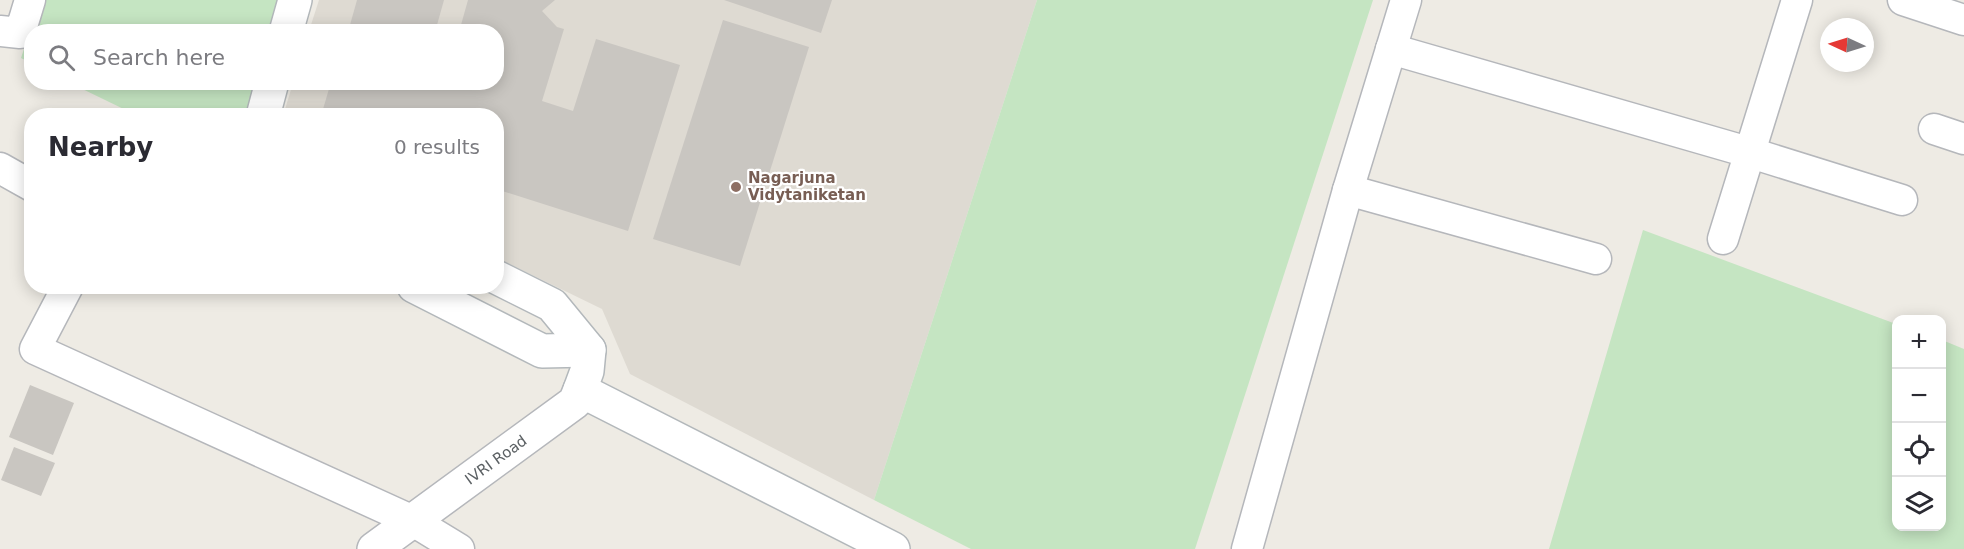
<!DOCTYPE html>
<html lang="en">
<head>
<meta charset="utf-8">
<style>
	body { margin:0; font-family:"DejaVu Sans",sans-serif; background:#f2f2f3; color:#2b2b33 }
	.controls { position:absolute; right:18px; bottom:18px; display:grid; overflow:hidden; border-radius:12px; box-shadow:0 3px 15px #0003 }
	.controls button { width:54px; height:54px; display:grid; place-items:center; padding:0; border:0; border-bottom:2px solid #e1e1e2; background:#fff; color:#2b2b33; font:30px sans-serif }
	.compass { position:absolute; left:1820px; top:18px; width:54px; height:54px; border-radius:50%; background:#fff; box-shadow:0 3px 15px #0003; rotate:274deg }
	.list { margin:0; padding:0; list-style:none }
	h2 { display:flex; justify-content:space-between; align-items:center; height:78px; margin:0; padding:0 24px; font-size:26px }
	h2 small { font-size:20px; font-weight:400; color:#7c7c81 }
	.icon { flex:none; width:33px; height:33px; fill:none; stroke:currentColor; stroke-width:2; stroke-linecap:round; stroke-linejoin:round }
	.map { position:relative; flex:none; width:1964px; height:549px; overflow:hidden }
	.search { position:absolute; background:#fff; box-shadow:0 3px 15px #0003; left:24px; top:24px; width:480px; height:66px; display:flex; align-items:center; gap:15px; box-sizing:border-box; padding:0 21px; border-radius:24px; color:#7c7c81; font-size:22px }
	.panel { position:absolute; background:#fff; box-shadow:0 3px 15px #0003; left:24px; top:108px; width:480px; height:186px; border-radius:24px }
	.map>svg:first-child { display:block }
	.education { fill:#dedad2 }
	.green { fill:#c5e5c2 }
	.building { fill:#c9c6c1 }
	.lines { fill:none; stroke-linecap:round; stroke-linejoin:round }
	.minor-casing { stroke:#b5b7bb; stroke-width:33 }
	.tertiary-casing { stroke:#b5b7bb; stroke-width:36 }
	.secondary-casing { stroke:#b3b8bb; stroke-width:36 }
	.minor { stroke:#fff; stroke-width:30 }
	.tertiary { stroke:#fff; stroke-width:33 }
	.secondary { stroke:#fff; stroke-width:33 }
	.education-dot { fill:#8d6e63; stroke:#fff; stroke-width:2 }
	.labels { text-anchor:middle; stroke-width:4.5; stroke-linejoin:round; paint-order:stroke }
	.education-label { font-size:15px; font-weight:bold; fill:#785e54; stroke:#fff; text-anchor:start }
	.street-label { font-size:15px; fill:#5c6164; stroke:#fff }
</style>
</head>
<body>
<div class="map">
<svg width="1964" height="549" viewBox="0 0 1964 549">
	<rect width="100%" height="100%" fill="#eeebe4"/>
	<!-- education -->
	<polygon class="education" points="319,0 1037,0 874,500 630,374 602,309 497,258 496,116 283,116 293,83 496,82 496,32 309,31"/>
	<!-- green -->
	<g class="green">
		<polygon points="40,0 283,0 275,31 32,32 31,63 21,58"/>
		<polygon points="1037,0 1373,0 1195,549 971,549 874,500"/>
		<polygon points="70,83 260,83 251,116 136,115"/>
		<polygon points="1643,230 1896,324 1896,526 1942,526 1942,340 1964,349 1964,549 1549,549"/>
	</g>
	<!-- building -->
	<g class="building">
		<polygon points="357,0 444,0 435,32 348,32"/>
		<polygon points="468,0 555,0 542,11 557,27 564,29 542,101 573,111 596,39 680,65 628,231 496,189 496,116 321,116 331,82 496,82 496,32 459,32"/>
		<polygon points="724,0 832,0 821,33"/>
		<polygon points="723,20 809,47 740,266 653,239"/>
		<polygon points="30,385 74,403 53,455 9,437"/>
		<polygon points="14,447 55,463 41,496 1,480"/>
	</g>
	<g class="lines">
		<!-- minor casing -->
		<g class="minor-casing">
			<g id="minor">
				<polyline points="1903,0 1964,20"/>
				<polyline points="0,31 20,33 30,0"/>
				<polyline points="1391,49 1748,152 1902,200"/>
				<polyline points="1934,129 1964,139"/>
				<polyline points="0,168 32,186"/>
				<polyline points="1348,190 1596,259"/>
				<polyline points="1723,239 1797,0"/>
				<polyline points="68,286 35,349 413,521 459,549"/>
				<polyline points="1247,549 1348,190 1406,0"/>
			</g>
		</g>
		<!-- tertiary casing -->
		<g class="tertiary-casing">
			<polyline id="tertiary" points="374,549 575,402 580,390"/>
		</g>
		<!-- secondary casing -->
		<g class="secondary-casing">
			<g id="secondary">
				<polyline points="286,32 295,0"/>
				<polyline points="263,116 272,82"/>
				<polyline points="496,277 552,305 589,350 587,371 580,390 893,549"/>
				<polyline points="414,286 542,351 589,350"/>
			</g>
		</g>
		<!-- minor -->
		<use href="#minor" class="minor"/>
		<!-- tertiary -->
		<use href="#tertiary" class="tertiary"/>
		<!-- secondary -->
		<use href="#secondary" class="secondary"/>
	</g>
	<!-- markers -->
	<circle class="education-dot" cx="736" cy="187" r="6"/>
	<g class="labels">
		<!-- education labels -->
		<g class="education-label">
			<text x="748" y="183">Nagarjuna<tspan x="748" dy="17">Vidytaniketan</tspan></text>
		</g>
		<!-- street labels -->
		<g class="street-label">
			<text transform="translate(496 460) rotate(-36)" y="5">IVRI Road</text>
		</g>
	</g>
</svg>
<div class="controls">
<button>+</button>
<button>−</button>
<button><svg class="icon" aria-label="locate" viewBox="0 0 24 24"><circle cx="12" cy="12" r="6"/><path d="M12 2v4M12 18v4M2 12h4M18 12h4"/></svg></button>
<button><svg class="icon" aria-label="layers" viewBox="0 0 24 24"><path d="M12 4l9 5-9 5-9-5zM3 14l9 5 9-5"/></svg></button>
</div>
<svg class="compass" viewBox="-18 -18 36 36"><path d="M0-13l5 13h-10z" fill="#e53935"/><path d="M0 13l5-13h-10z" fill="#7c7c81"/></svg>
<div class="search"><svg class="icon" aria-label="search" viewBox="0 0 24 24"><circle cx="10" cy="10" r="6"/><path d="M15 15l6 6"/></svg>Search here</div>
<section class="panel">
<h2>Nearby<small>0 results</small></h2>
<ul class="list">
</ul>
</section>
</div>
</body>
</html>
